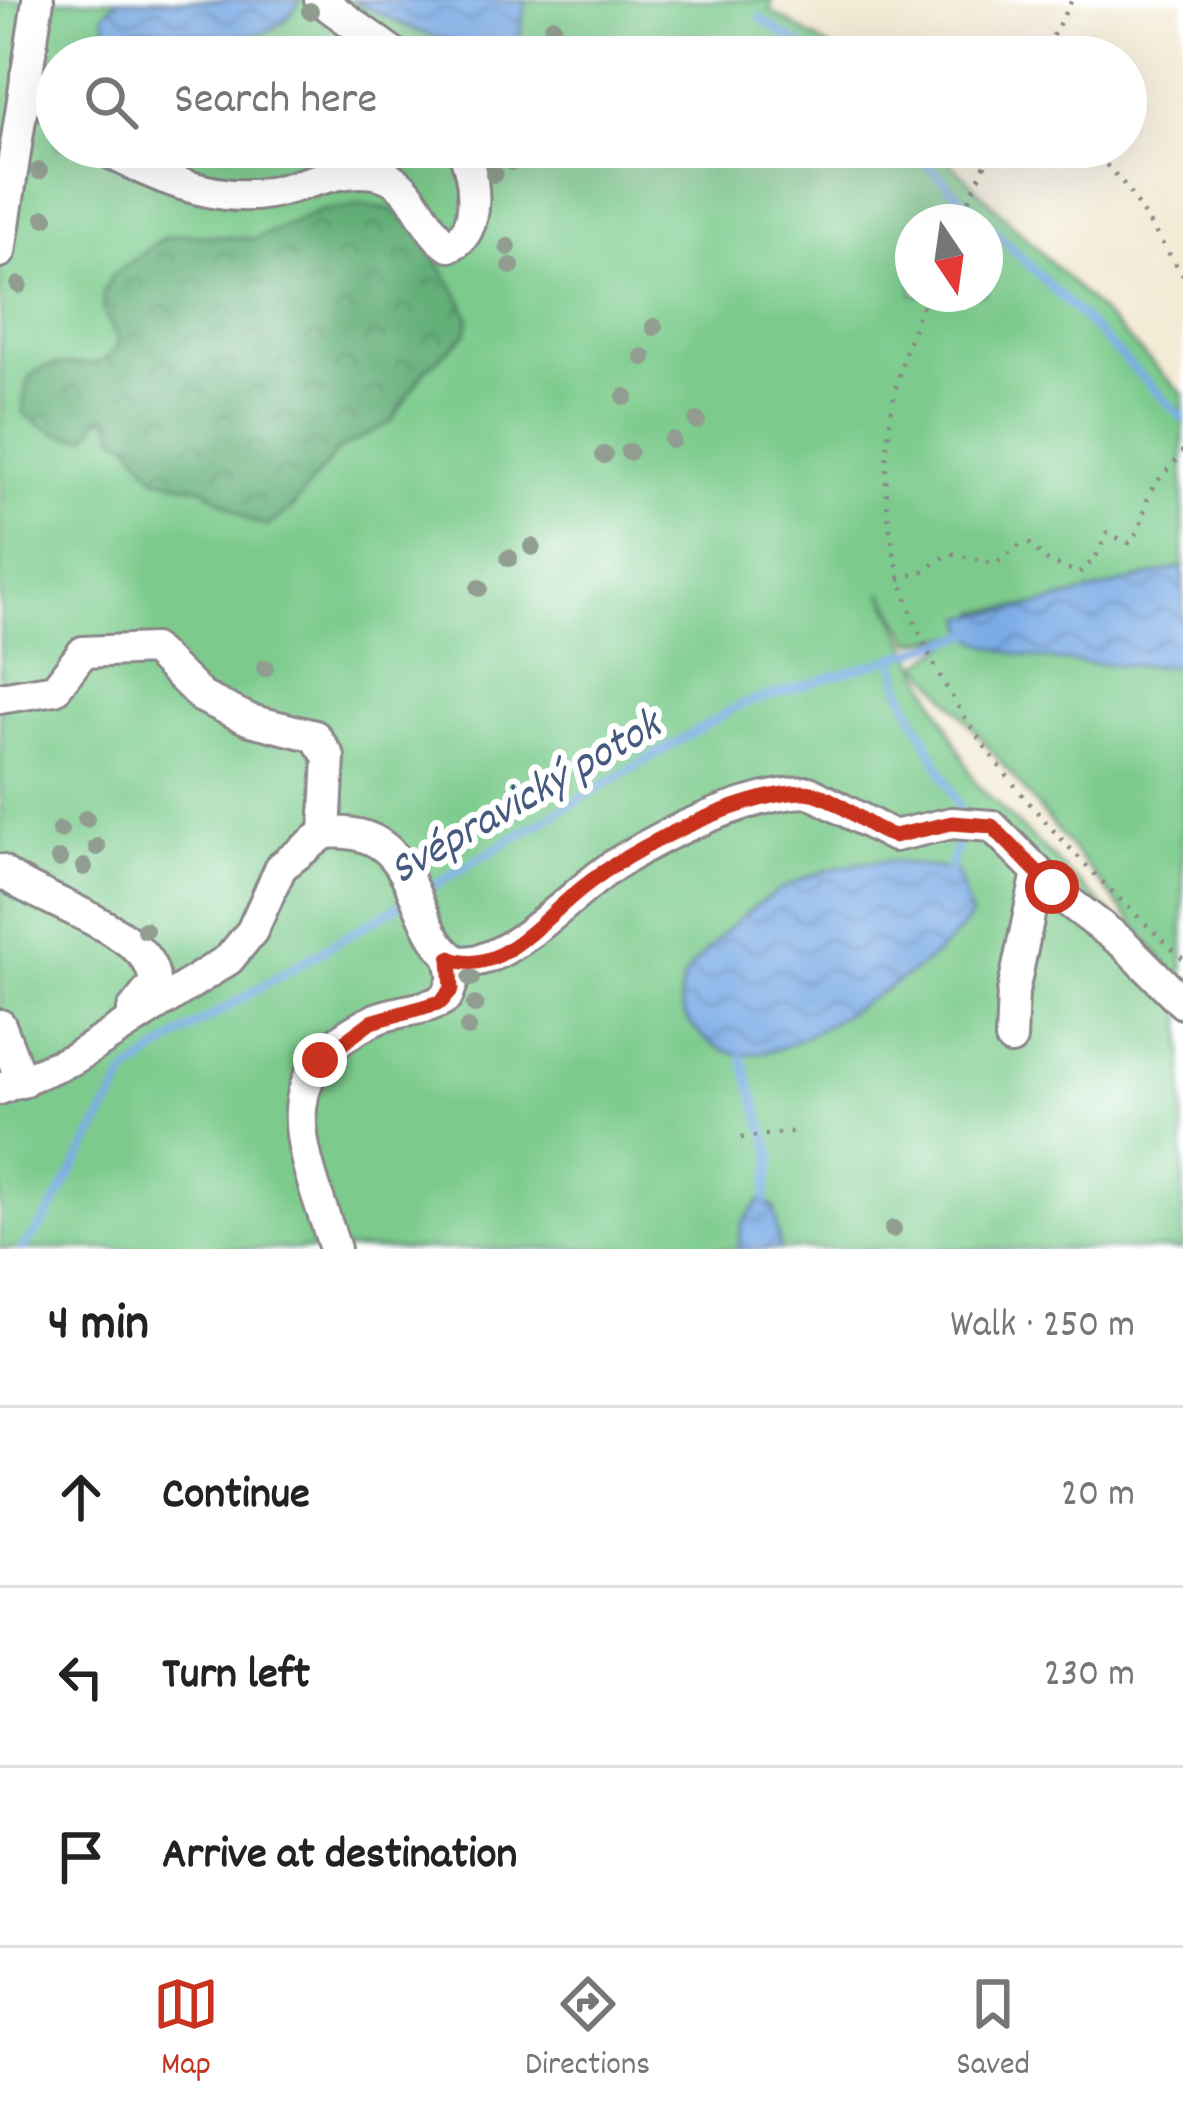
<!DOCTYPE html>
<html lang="en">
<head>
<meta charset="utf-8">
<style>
	body { margin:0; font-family:Dekko,sans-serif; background:#f2f2f2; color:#222 }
	.compass { position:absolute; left:895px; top:204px; width:108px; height:108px; border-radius:50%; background:#fff; box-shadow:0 12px 48px #0002; rotate:167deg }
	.stop { position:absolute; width:36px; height:36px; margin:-27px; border:9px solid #c8321e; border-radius:50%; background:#fff }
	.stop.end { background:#c8321e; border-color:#fff; box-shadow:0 3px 12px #0008 }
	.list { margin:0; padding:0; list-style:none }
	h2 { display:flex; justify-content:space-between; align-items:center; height:156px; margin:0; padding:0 48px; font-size:51px }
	h2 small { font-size:39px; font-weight:400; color:#767676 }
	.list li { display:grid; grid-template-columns:78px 1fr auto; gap:36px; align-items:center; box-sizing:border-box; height:180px; padding:0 48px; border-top:3px solid #e0e0e0 }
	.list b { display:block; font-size:45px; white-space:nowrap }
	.list em { font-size:39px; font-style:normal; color:#767676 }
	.icon { flex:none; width:66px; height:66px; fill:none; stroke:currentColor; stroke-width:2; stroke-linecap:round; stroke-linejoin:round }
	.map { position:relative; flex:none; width:1183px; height:1249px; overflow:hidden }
	.search { position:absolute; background:#fff; box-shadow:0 12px 48px #0002; left:36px; right:36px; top:36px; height:132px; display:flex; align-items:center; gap:30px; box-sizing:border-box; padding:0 42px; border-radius:66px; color:#767676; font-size:45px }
	.sheet { height:696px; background:#fff }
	nav { display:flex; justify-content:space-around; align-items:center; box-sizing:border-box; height:168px; border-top:3px solid #e0e0e0; background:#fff; font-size:33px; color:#767676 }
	nav a { display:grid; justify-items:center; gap:6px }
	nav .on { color:#c8321e }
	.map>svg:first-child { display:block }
	.green { fill:#7bcb8c; stroke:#4e7664; stroke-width:3; fill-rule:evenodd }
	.forest { fill:url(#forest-crowns); stroke:#43685a; stroke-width:3 }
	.water { fill:url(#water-waves); stroke:#4e6790; stroke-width:3 }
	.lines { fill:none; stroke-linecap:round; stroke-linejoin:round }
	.stream { stroke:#7bace6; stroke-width:8 }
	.minor-casing { stroke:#8a8688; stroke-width:36 }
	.path { stroke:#8a8688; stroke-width:4.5; stroke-dasharray:3 9; stroke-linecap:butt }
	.minor { stroke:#fff; stroke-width:30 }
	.tree { fill:#919d90 }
	.route { stroke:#c8321e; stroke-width:15 }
	.labels { text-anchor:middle; stroke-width:12; stroke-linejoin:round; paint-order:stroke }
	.water-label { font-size:45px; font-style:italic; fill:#46597f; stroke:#fff }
</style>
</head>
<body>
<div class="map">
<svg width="1183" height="1249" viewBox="0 0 1183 1249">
	<defs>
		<pattern id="forest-crowns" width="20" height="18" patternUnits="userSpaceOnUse" patternTransform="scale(3)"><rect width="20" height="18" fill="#64af78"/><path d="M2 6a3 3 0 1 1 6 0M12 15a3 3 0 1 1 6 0" fill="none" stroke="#528e64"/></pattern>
		<pattern id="water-waves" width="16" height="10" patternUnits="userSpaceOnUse" patternTransform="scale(3)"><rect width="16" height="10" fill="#7bace6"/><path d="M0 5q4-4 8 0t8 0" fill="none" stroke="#648cbc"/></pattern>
	</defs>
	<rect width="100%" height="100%" fill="#fff"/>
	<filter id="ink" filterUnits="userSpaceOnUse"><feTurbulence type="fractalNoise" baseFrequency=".00833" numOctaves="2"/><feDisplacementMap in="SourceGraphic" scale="24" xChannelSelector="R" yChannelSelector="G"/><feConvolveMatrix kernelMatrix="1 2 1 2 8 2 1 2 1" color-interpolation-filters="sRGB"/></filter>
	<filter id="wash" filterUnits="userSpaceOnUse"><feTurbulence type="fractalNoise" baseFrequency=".004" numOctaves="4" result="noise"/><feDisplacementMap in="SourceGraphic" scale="48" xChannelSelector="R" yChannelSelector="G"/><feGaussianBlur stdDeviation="2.7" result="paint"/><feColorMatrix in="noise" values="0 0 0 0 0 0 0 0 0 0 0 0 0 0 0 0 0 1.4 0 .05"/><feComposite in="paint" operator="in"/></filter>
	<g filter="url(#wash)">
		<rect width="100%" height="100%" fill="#f3ebd6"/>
		<!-- green -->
		<path class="green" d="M0,0H772L771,11L845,57H57V147H935L1183,394V567L1041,605L978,611L1133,666H1183V1249H0ZM913,222H985V294H913ZM882,591L913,642L964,634L920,664L1180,980L975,783Z"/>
		<!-- forest -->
		<path class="forest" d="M365,205L393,210L417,228L463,303L469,318L466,334L424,371L391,422L338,450L290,510L268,526L250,521L204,489L155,478L131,445L116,436L110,420L100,417L89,436C67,441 39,428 23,412C23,327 99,394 119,342L103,311V293L111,276L164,238L182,234L254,239L321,211Z"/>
		<!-- water -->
		<g class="water">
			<path d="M119,0H300C273,58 194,30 146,29C133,29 121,33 108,33L103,14Z"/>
			<path d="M352,0H526L520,36L501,49C439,45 406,27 352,0Z"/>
			<path d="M1183,567V666C1136,666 999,665 968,633L964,617L1041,605Z"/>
			<path d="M890,861L956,871L971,917C940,959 893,985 850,1011C806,1038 745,1078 701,1035C691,1025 679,1012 680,996C681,974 699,958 714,943C764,890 816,864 890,861Z"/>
			<polygon points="760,1201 774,1207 780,1249 737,1249 742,1223"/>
		</g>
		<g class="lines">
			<!-- stream -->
			<g class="stream">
				<polyline points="760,18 818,57"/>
				<polyline points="910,147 1183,418"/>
				<polyline points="894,658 902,691 959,807"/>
				<polyline points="949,870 962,831"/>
				<polyline points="424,891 740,705 977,632"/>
				<polyline points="742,1057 773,1157 765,1200"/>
				<polyline points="22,1249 45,1221 127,1074 185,1032 411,898"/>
			</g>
		</g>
	</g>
	<g filter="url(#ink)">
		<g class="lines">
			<!-- minor casing -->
			<g class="minor-casing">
				<g id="minor">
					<polyline points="320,0 399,57"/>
					<polyline points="26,75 57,114"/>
					<path d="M100,147C146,173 214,204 269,193C302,187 345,165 379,174C415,182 421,228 449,246C483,234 476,173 461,147"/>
					<polyline points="0,252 38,0"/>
					<path d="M0,698L55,689L83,652L153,649L202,697L250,720L315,736L329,757L325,833C426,824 404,928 457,961C508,970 575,888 619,862C668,831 751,793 809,792L894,836L952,823L992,826L1065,899L1123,943L1183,1003"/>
					<path d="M0,870C35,901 158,931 154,984L133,1010"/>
					<polyline points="0,1025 22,1082"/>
					<polyline points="1011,1039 1013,992 1038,872"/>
					<polyline points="0,1089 73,1059 229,959 252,931 281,867 325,833"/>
					<path d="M335,1249C305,1154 260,1073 376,1019C399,1009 427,1011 447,997L454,978L450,958"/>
				</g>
			</g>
			<!-- path -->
			<g class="path">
				<polyline points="1041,57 1072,0"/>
				<polyline points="1090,147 1123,183 1183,275"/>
				<polyline points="959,222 993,147"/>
				<path d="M927,294C802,579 986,776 1183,959"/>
				<path d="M899,579L924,571L950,553L995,564L1020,545L1030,544L1046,560L1079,573L1095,559L1107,533L1129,543C1146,525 1141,508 1152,489C1161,474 1175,466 1183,450"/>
				<polyline points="741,1138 799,1131"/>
			</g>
			<!-- minor -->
			<use href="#minor" class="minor"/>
		</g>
		<!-- trees -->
		<g class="tree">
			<circle cx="310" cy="11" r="9"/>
			<circle cx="553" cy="27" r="9"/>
			<circle cx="512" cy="162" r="9"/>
			<circle cx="39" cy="171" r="9"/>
			<circle cx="494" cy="174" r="9"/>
			<circle cx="45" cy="218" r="9"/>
			<circle cx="508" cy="247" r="9"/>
			<circle cx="511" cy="266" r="9"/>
			<circle cx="19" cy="285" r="9"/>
			<circle cx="654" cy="327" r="9"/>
			<circle cx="643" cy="357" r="9"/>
			<circle cx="625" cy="397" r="9"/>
			<circle cx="697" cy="421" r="9"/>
			<circle cx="672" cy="440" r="9"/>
			<circle cx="629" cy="452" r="9"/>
			<circle cx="604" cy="455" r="9"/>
			<circle cx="532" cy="547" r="9"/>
			<circle cx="509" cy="558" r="9"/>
			<circle cx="479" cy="588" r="9"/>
			<circle cx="265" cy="668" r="9"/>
			<circle cx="86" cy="819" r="9"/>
			<circle cx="60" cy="830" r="9"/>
			<circle cx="97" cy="847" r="9"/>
			<circle cx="59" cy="859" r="9"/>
			<circle cx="84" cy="867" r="9"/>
			<circle cx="145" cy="930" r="9"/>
			<circle cx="471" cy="978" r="9"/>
			<circle cx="475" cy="1005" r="9"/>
			<circle cx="468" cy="1028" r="9"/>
			<circle cx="893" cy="1229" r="9"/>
		</g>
	</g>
	<g class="lines" filter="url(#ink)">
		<!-- route -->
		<path class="route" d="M320,1060L371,1022L441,1002L452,989L450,958C465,965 479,963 495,957C526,943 555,909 582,888C632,848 738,795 802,792C833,791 864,828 894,836L952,823L992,826L1052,887"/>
	</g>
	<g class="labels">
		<!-- water labels -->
		<g class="water-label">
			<text transform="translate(523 794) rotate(-30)" y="16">Svépravický potok</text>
		</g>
	</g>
</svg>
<svg class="compass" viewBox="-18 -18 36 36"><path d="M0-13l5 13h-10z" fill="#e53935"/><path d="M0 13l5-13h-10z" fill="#767676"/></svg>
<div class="stop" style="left:1052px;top:887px"></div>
<div class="stop end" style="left:320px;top:1060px"></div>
<div class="search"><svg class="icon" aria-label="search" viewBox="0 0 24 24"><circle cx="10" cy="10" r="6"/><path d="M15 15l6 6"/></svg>Search here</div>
</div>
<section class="sheet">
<h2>4 min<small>Walk · 250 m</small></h2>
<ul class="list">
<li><svg class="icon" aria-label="ahead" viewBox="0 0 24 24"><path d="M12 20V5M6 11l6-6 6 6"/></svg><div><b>Continue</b></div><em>20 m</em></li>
<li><svg class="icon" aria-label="left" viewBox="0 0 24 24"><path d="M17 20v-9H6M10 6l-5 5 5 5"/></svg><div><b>Turn left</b></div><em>230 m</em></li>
<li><svg class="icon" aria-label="arrive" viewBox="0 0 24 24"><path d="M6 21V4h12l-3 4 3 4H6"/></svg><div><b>Arrive at destination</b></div></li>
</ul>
</section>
<nav>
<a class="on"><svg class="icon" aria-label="map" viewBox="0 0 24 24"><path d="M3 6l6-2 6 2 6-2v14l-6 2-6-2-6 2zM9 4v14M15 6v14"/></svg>Map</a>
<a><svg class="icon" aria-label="directions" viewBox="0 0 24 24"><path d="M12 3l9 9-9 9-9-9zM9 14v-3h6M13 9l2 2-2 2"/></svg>Directions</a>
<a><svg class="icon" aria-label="saved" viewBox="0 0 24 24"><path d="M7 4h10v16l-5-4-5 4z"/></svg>Saved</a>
</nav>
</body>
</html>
